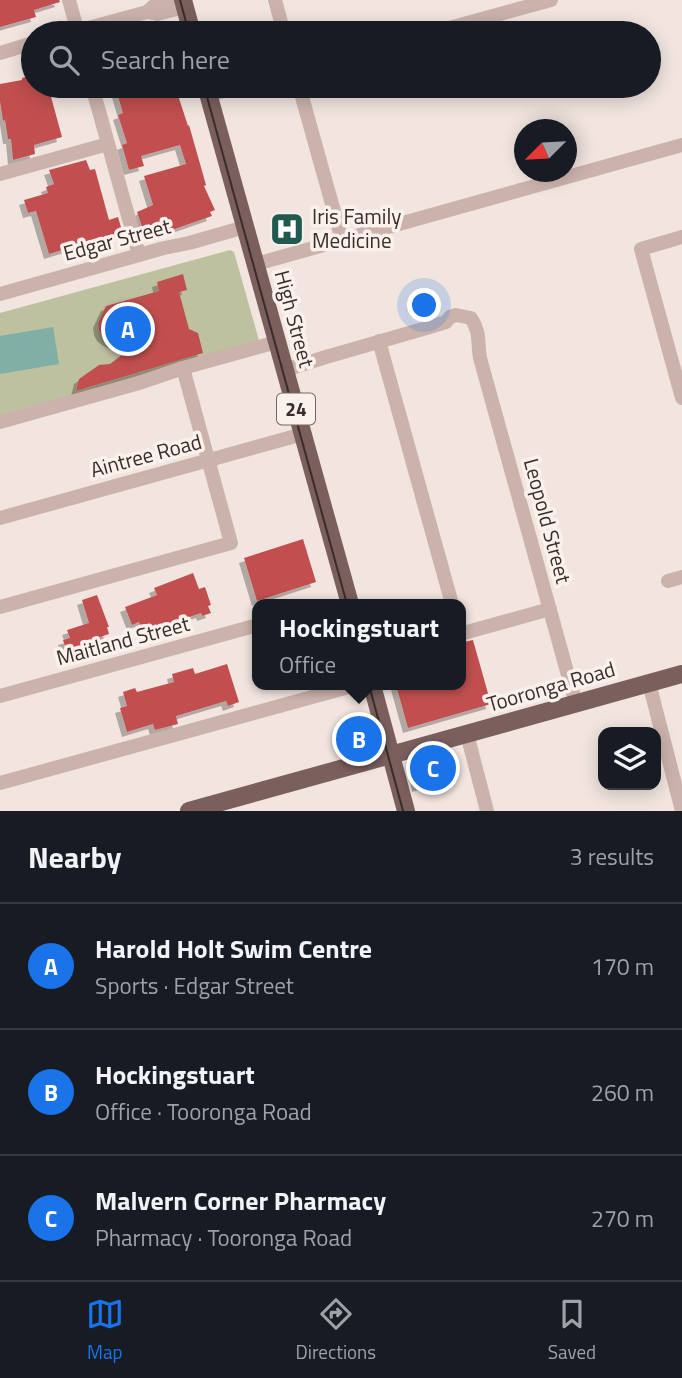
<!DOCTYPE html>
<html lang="en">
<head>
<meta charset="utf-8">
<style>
	body { margin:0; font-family:"Titillium Web",sans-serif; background:#242831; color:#f1f3f6 }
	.controls { position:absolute; right:21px; bottom:21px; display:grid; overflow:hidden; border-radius:14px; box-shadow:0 4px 18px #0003 }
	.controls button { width:63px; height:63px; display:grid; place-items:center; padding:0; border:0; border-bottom:2px solid #363941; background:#171b24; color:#f1f3f6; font:35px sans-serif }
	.compass { position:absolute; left:514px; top:119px; width:63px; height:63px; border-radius:50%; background:#171b24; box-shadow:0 4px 18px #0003; rotate:246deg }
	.you { position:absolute; left:425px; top:306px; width:24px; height:24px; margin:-18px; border:5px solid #fff; border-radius:50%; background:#1a73e8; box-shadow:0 0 0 10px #1a73e833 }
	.badge { display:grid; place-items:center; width:46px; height:46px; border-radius:50%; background:#1a73e8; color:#fff; font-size:23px; font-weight:700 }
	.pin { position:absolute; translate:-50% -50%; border:4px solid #fff; box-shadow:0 2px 7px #0006 }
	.popup { position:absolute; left:252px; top:599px; width:214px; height:91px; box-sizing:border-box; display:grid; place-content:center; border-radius:14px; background:#171b24; filter:drop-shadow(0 2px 5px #0005); font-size:23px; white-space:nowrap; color:#9ea1a6 }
	.popup b { font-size:26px; color:#f1f3f6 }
	.popup::after { content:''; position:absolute; left:50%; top:100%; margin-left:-14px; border:14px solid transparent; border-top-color:#171b24 }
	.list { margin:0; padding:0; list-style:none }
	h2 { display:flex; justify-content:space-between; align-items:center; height:91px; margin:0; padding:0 28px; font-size:30px }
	h2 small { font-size:23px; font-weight:400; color:#9ea1a6 }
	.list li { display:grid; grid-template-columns:46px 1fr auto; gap:21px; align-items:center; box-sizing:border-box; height:126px; padding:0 28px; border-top:2px solid #363941 }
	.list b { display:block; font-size:26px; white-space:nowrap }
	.list p { margin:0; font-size:23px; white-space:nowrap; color:#9ea1a6 }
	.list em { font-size:23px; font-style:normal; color:#9ea1a6 }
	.icon { flex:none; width:38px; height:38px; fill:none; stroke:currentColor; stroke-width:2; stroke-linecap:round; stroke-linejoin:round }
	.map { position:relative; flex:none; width:682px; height:811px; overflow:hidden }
	.search { position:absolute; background:#171b24; box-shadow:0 4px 18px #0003; left:21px; right:21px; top:21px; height:77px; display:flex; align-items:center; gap:18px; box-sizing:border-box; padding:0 24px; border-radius:38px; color:#9ea1a6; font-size:26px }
	.sheet { height:469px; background:#171b24 }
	nav { display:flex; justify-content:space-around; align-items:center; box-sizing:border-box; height:98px; border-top:2px solid #363941; background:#171b24; font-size:19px; color:#9ea1a6 }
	nav a { display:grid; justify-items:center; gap:4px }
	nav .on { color:#1a73e8 }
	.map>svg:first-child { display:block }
	.green { fill:#bec1a0 }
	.water { fill:#80afa5 }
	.building { fill:#c24f50; filter:url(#shadow) }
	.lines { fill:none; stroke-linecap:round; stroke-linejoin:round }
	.minor { stroke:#cbb3ac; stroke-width:14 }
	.major { stroke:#7a5f5d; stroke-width:18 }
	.tram { stroke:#392c2b; stroke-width:2 }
	.labels { text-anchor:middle; stroke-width:7; stroke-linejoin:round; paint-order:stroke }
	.shield { fill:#faf1ed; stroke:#736765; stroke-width:2 }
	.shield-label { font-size:19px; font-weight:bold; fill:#392c2b }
	.poi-label { font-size:21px; fill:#392c2b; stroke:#faf1ed; text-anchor:start }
	.street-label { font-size:21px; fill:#392c2b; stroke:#faf1ed }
</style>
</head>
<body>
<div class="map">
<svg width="682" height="811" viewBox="0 0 682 811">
	<defs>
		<filter id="shadow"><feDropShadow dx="-5" dy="5" stdDeviation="0" flood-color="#0004"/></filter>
	</defs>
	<rect width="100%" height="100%" fill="#f2e5e0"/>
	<!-- green -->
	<polygon class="green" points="230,250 234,252 260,344 0,415 0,313"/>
	<!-- water -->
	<polygon class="water" points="53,327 59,364 0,374 0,336"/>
	<!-- building -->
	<g class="building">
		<polygon points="0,0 59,0 60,2 34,10 36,17 0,27"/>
		<polygon points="33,75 33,86 67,86 67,88 50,93 62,137 34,145 35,154 13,160 11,139 8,139 5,120 3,121 0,101 0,84 22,80 22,78"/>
		<polygon points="115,86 175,86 188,126 189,125 206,185 204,186 215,210 210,212 212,216 166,232 165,228 145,236 137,212 153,205 144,176 186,164 180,145 141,156 144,166 129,170 122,145 127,143 118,115 123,113"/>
		<polygon points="86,160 90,170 95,169 109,220 118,217 123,234 88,243 89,245 73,250 72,247 49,254 36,211 28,213 24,200 48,193 46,187 54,184 49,170"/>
		<polygon points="183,274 187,290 179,292 189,329 198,333 203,353 76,391 79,379 99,365 110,364 127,351 107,340 102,336 99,330 98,323 106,306 159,291 157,282"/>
		<polygon points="303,539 316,582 257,601 244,558"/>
		<polygon points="193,573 199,589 205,587 211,605 208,606 211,613 202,616 201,613 157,628 156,624 141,630 139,622 132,625 125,607 157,595 154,588"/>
		<polygon points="97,595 109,627 107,627 109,634 100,637 101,640 75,649 74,647 66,649 63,640 70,638 67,630 89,623 82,600"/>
		<polygon points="473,640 491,704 408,728 396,685 460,685 460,643"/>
		<polygon points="227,664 239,702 228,706 226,701 176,716 178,724 155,730 153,724 127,732 120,708 127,706 123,692 135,688 137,692 174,682 172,674 193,668 195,674"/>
		<polygon points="450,758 455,776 417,787 413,767"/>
	</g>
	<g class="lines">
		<!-- minor -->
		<g class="minor">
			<polyline points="69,0 78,33"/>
			<polyline points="275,0 284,33"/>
			<polyline points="149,12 157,14 185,7"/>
			<polyline points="70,33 147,12 155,5 171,0"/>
			<polyline points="431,33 551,0"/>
			<polyline points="0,53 33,43"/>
			<polyline points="92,86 139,255"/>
			<polyline points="299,86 342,240"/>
			<polyline points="209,95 242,86"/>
			<polyline points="0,174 108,144"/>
			<polyline points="682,237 641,249 682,398"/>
			<polyline points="256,264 682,145"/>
			<polyline points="0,294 164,248 189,243 245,227"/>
			<polyline points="379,341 452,604"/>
			<path d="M285,370L326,357L423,329L446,322L450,317L456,315L471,318C481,334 477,341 480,358L576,704"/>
			<polyline points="0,422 139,383 183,368 277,342"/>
			<polyline points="0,518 303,434"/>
			<polyline points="668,581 682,577"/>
			<polyline points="0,607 231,543 183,368"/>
			<polyline points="460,634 550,609"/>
			<polyline points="649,683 682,811"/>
			<polyline points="0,696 258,625"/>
			<polyline points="467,734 487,811"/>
			<polyline points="0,783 356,685"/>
		</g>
		<!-- major -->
		<g class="major">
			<polyline points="183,0 192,33"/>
			<polyline points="206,86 350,604"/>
			<polyline points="372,685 406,811"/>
			<polyline points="189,811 682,674"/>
		</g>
		<!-- tram -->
		<g class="tram">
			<polyline points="180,0 189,33"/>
			<polyline points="204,86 347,604"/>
			<polyline points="369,685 403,811"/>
		</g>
	</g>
	<!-- icons -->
	<defs>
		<g id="hospital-square" transform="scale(1.75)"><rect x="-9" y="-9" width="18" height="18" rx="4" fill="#21594f" stroke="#faf1ed"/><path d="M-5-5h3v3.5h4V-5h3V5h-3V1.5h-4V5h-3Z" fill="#fff"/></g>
	</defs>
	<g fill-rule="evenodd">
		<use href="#hospital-square" x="287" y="229"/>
	</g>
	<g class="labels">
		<!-- shield labels -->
		<rect class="shield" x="277" y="393.5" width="38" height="31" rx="5"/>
		<g class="shield-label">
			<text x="296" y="416">24</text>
		</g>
		<!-- poi labels -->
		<g class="poi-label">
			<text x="312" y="224">Iris Family<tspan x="312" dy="24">Medicine</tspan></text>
		</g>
		<!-- street labels -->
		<g class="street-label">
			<text transform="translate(117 240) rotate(-15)" y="7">Edgar Street</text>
			<text transform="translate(294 319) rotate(75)" y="7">High Street</text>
			<text transform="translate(146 456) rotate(-15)" y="7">Aintree Road</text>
			<text transform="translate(547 521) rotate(75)" y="7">Leopold Street</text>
			<text transform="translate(123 641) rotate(-15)" y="7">Maitland Street</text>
			<text transform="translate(551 687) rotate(-16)" y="7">Tooronga Road</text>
		</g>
	</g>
</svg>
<div class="controls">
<button><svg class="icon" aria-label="layers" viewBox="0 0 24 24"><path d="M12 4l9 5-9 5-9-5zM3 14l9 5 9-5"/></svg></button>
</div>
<svg class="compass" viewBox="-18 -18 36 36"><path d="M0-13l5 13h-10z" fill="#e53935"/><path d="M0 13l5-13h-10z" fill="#9ea1a6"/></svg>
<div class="you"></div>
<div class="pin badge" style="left:128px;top:329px">A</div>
<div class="pin badge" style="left:359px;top:739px">B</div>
<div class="popup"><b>Hockingstuart</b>Office</div>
<div class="pin badge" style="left:433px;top:768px">C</div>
<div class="search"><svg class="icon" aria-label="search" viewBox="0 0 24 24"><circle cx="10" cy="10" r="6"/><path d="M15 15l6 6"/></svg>Search here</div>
</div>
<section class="sheet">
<h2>Nearby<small>3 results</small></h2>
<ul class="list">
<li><span class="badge">A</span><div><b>Harold Holt Swim Centre</b><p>Sports · Edgar Street</p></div><em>170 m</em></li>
<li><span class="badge">B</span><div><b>Hockingstuart</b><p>Office · Tooronga Road</p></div><em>260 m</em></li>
<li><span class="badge">C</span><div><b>Malvern Corner Pharmacy</b><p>Pharmacy · Tooronga Road</p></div><em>270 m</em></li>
</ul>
</section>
<nav>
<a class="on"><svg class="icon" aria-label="map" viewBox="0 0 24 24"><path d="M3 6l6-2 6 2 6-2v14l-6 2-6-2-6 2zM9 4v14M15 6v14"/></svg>Map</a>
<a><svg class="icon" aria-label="directions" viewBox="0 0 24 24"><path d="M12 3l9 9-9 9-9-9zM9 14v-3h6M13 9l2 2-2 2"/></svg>Directions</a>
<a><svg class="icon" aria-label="saved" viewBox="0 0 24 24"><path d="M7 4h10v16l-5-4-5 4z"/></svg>Saved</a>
</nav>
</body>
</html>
